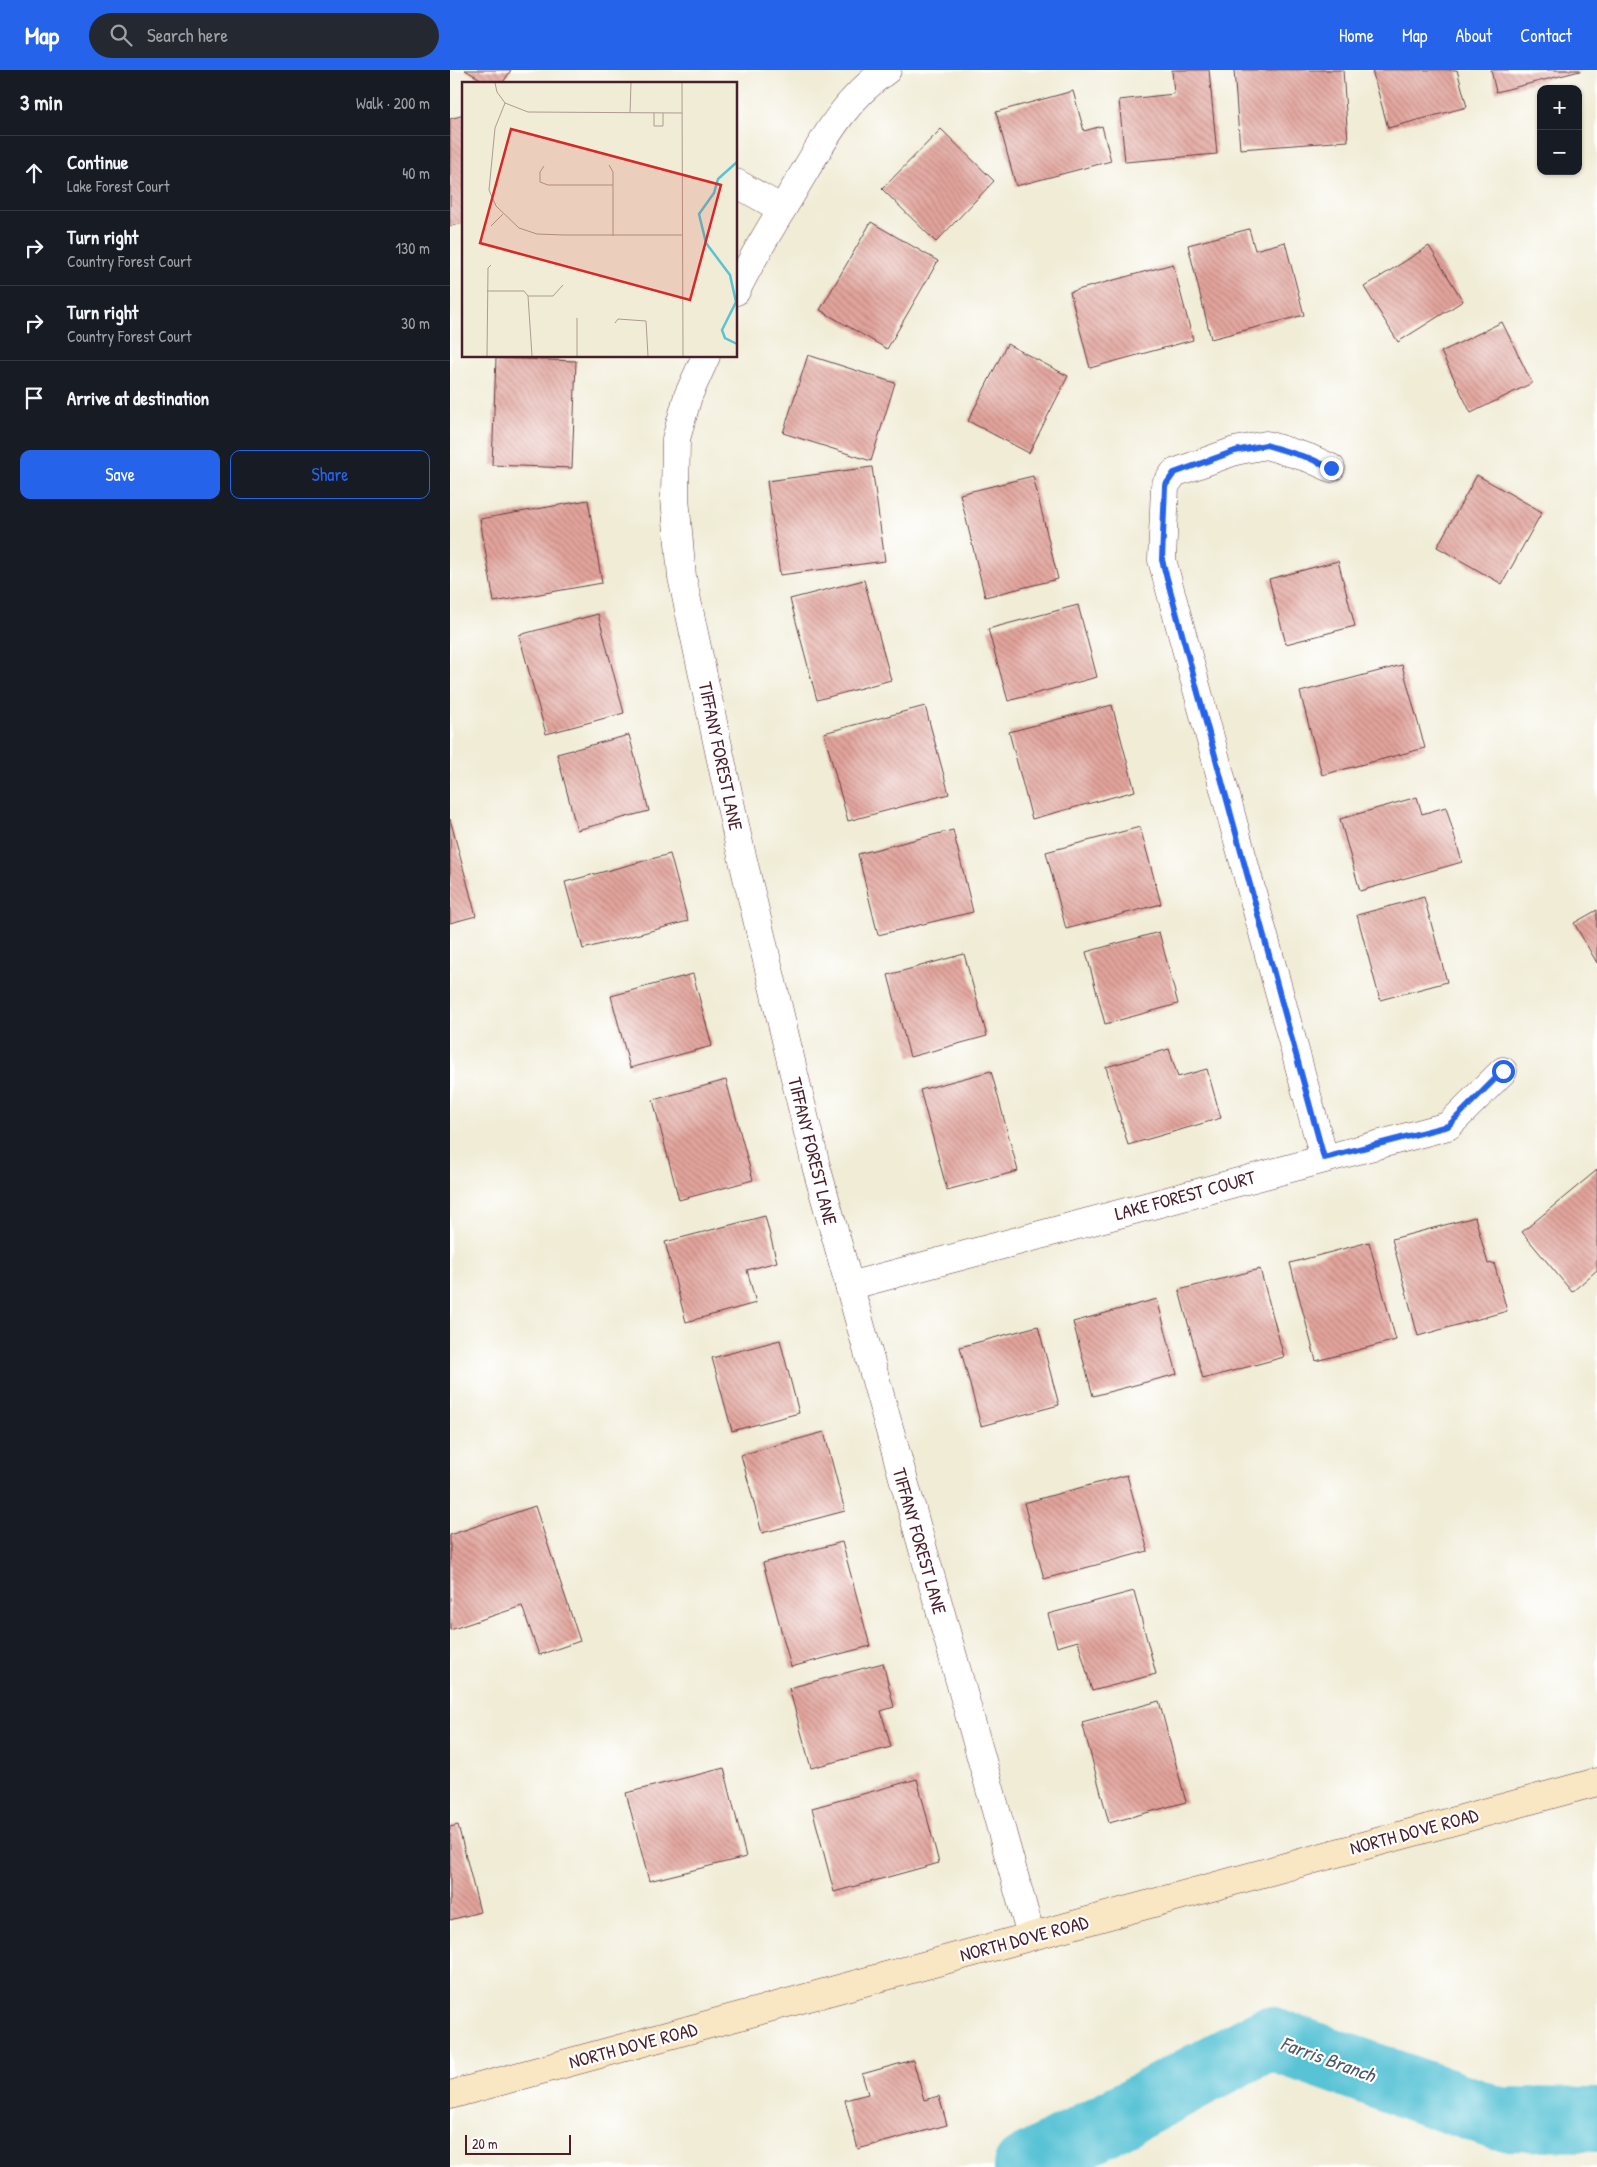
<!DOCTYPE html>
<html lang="en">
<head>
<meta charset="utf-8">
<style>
	body { margin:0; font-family:"Patrick Hand",sans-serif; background:#242831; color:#f1f3f6 }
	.controls { position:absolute; right:15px; top:15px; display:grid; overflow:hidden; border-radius:10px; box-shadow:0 1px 4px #0004 }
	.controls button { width:45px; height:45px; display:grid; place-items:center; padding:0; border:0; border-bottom:1px solid #363941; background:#171b24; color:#f1f3f6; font:25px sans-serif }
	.scale { position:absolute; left:15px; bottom:12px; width:106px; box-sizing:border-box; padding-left:5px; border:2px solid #4a1f2b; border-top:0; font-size:14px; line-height:18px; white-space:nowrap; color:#4a1f2b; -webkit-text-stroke:4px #fff; paint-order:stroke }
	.stop { position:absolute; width:15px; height:15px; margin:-11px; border:4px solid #2563eb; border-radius:50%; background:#fff }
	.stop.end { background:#2563eb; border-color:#fff; box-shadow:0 1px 5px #0008 }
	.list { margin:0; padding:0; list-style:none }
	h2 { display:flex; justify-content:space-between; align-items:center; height:65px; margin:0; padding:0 20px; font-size:21px }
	h2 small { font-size:16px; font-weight:400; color:#9ea1a6 }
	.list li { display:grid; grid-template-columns:32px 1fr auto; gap:15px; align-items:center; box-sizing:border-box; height:75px; padding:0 20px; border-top:1px solid #363941 }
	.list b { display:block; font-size:19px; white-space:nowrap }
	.list p { margin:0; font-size:16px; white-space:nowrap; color:#9ea1a6 }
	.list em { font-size:16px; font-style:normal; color:#9ea1a6 }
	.actions { display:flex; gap:10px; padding:15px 20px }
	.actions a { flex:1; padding:11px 0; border:1px solid #2563eb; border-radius:10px; text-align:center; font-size:18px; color:#2563eb }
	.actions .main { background:#2563eb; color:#fff }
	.icon { flex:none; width:28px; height:28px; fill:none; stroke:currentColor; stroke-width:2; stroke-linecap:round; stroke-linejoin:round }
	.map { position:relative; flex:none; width:1147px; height:2097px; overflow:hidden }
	header { display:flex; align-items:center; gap:30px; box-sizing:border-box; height:70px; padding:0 25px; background:#2563eb; color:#fff }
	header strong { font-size:24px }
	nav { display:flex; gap:28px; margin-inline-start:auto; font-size:18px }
	.search { width:350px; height:45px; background:#242831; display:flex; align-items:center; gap:12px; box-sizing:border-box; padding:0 18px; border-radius:28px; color:#9ea1a6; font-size:19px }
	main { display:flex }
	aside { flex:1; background:#171b24 }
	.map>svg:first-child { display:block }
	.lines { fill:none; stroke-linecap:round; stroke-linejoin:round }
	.river { stroke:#59c3d5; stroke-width:64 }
	.building { fill:url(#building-back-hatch) }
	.street-casing { stroke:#633e45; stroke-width:29 }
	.secondary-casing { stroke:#633e45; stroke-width:29 }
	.street { stroke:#fff; stroke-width:28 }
	.secondary { stroke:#f9e7c3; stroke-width:28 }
	.route { stroke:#2563eb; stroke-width:6 }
	.labels { text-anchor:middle; stroke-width:4.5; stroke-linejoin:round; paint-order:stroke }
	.street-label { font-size:19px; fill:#4a1f2b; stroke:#fff }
	.water-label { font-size:20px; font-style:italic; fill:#4f5866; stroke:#fff }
	.inset-river { fill:none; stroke:#59c3d5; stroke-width:2.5 }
	.inset-road { fill:none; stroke:#ae9a92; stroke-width:1 }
	.view { fill:#d62828; fill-opacity:0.15; stroke:#d62828; stroke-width:2.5 }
	.inset-edge { fill:none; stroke:#4a1f2b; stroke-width:2.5 }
</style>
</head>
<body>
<header>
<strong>Map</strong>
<div class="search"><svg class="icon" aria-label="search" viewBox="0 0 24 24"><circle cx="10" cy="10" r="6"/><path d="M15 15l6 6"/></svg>Search here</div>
<nav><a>Home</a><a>Map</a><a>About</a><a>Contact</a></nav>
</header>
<main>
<aside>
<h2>3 min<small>Walk · 200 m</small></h2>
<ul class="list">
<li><svg class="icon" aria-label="ahead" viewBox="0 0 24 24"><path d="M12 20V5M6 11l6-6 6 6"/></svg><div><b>Continue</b><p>Lake Forest Court</p></div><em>40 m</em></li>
<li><svg class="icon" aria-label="right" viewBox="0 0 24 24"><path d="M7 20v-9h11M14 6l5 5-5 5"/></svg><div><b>Turn right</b><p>Country Forest Court</p></div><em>130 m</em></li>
<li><svg class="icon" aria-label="right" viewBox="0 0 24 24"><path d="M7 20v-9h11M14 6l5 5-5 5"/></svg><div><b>Turn right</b><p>Country Forest Court</p></div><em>30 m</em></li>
<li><svg class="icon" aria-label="arrive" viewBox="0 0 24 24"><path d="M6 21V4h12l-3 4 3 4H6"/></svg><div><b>Arrive at destination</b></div></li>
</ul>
<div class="actions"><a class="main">Save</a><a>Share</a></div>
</aside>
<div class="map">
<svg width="1147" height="2097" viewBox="0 0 1147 2097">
	<defs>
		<pattern id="building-back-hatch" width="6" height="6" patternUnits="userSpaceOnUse" patternTransform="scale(1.25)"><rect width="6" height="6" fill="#e2a49c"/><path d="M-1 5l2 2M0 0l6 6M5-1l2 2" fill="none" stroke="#b9857f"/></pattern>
	</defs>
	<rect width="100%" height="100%" fill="#fff"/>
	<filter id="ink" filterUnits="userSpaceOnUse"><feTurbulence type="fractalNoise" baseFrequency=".02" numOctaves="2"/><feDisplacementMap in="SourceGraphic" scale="10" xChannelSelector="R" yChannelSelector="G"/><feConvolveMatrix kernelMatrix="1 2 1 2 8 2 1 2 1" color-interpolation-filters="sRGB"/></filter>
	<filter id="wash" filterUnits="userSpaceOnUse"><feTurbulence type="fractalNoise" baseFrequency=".0096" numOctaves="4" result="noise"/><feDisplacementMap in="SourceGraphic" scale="20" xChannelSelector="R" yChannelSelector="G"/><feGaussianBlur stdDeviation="1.12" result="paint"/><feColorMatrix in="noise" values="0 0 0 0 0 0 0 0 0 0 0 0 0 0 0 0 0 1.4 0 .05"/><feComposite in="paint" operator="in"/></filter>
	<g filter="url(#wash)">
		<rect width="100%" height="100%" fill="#f0ecd6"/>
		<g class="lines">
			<!-- river -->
			<polyline class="river" points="575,2097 819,1968 1049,2049 1147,2050"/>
		</g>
		<g id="blocks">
			<!-- building -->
			<g class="building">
				<polygon points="15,0 61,0 52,14 39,14"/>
				<polygon points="722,0 759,0 767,84 675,92 669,30 724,24"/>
				<polygon points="784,0 893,0 898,71 790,79"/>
				<polygon points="922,0 1007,0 1017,37 938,58"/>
				<polygon points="1041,0 1130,0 1130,1 1046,22"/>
				<polygon points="623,21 634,61 652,56 661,91 566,116 546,42"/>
				<polygon points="14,45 14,153 0,156 0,49"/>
				<polygon points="491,59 544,111 486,172 432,119"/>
				<polygon points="421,152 488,191 437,279 370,240"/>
				<polygon points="799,159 805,180 835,172 854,245 761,269 738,175"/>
				<polygon points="979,176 1013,231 948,272 914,217"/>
				<polygon points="723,194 743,270 640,298 620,222"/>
				<polygon points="1052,252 1082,313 1021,343 991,282"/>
				<polygon points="557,274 618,306 579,383 518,351"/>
				<polygon points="358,285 445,313 421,391 333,363"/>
				<polygon points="46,288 126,291 122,398 42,395"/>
				<polygon points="422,397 435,491 330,505 317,411"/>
				<polygon points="1027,405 1092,442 1052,514 987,477"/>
				<polygon points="583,406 608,509 535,527 510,424"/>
				<polygon points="138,430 152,513 44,532 30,449"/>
				<polygon points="888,491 905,556 836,574 819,509"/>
				<polygon points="414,510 441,610 367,630 340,529"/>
				<polygon points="628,535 647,607 558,631 538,559"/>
				<polygon points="148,544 174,643 96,664 69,565"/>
				<polygon points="952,595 975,678 872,705 850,622"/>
				<polygon points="662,635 685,721 582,749 559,662"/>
				<polygon points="475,636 499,724 398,751 374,663"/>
				<polygon points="179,665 199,741 127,760 107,684"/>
				<polygon points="967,727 972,744 996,737 1012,792 910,821 890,749"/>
				<polygon points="0,749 26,846 0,853"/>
				<polygon points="690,757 711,834 616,859 596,782"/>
				<polygon points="503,760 523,842 428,865 408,784"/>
				<polygon points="220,784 238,851 133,879 115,812"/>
				<polygon points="974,827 997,912 930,930 907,845"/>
				<polygon points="1147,840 1147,893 1124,853"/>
				<polygon points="709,862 728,934 655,954 636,882"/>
				<polygon points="514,884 537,966 460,987 438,905"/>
				<polygon points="243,904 262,976 180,998 161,926"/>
				<polygon points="719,979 728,1007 757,999 771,1048 678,1075 656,997"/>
				<polygon points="541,1001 568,1101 497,1120 470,1020"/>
				<polygon points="276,1010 303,1110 229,1130 203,1030"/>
				<polygon points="1147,1100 1147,1200 1122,1222 1072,1162"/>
				<polygon points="315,1146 327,1192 297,1200 306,1233 236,1252 215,1172"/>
				<polygon points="1025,1147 1038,1194 1044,1193 1057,1241 968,1266 942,1169"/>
				<polygon points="919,1172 946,1270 866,1291 840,1193"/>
				<polygon points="810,1199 834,1287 753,1309 729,1220"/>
				<polygon points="707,1229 727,1304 643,1326 623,1252"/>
				<polygon points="588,1256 609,1335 531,1356 510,1277"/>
				<polygon points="330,1270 349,1343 282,1361 262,1288"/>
				<polygon points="374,1362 395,1441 312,1463 291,1385"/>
				<polygon points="677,1405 698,1481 594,1509 574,1433"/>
				<polygon points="85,1436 130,1571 89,1585 72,1536 0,1560 0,1465"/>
				<polygon points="392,1472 420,1576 341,1597 313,1493"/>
				<polygon points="684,1521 706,1604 642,1621 628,1571 607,1577 598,1544"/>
				<polygon points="433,1593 444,1637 431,1641 441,1677 361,1698 339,1618"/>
				<polygon points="709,1631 736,1732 659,1753 632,1652"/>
				<polygon points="274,1698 296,1787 199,1811 176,1723"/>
				<polygon points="467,1709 489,1793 384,1822 362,1738"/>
				<polygon points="8,1755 30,1842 0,1850 0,1757"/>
				<polygon points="463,1990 474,2030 489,2026 497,2055 408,2079 395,2030 418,2024 412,2004"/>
			</g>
		</g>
	</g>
	<g filter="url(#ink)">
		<use href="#blocks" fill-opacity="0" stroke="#633e45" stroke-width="1"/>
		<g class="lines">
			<!-- street casing -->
			<g class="street-casing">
				<g id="street">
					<polyline points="286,113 332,139"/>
					<path d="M286,221C302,187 324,153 343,121C371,75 392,31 437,0"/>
					<polyline points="256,286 238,326 226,369 225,428 232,507 287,765 366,1096 581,1866"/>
					<polyline points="874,1088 712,490 715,416 724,403 785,381 816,375 859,388 881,398"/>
					<polyline points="399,1216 998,1056 1053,1001"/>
				</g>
			</g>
			<!-- secondary casing -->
			<g class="secondary-casing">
				<polyline id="secondary" points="0,2025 1147,1712"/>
			</g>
			<!-- street -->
			<use href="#street" class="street"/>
			<!-- secondary -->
			<use href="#secondary" class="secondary"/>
		</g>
	</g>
	<g class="lines" filter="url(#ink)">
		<!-- route -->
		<polyline class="route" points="881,398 859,388 816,375 785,381 724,403 715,416 712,490 874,1088 998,1056 1053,1001"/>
	</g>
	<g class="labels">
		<!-- street labels -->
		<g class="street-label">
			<text transform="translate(271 686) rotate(78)" y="7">TIFFANY FOREST LANE</text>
			<text transform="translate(363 1081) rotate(76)" y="7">TIFFANY FOREST LANE</text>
			<text transform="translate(735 1125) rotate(-15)" y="7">LAKE FOREST COURT</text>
			<text transform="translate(470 1471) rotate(74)" y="7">TIFFANY FOREST LANE</text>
			<text transform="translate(964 1761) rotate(-15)" y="7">NORTH DOVE ROAD</text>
			<text transform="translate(574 1868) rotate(-15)" y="7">NORTH DOVE ROAD</text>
			<text transform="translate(183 1975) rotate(-15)" y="7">NORTH DOVE ROAD</text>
		</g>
		<!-- water labels -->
		<g class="water-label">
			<text transform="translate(878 1989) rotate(20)" y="7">Farris Branch</text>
		</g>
	</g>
	<!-- overview -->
	<g transform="translate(12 12)">
		<rect width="275" height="275" fill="#f0ecd6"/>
		<path class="inset-river" d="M275,80L256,97L252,111L237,132L244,161L268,193L274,220L260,248L263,256L275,262"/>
		<path class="inset-road" d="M33,1L35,10L43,21L66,30L220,31M220,1L221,274M43,21L33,46L27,108L34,124L57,146L75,152L102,153H221M168,31L169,1M192,31V44H201V31M147,83L151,90V154M82,84L78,90V100L86,103H151M29,144L41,132M25,209H62L66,214L70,274M66,214H91L101,203M153,241L156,237L184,239L186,274M25,274L26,186L29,183M115,274V236"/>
		<path class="view" d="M49,47L259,103L228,218L18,161Z"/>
		<rect width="275" height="275" class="inset-edge"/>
	</g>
</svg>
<div class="controls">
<button>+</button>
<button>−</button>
</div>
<div class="scale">20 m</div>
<div class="stop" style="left:1053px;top:1001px"></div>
<div class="stop end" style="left:881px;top:398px"></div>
</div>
</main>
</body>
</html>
